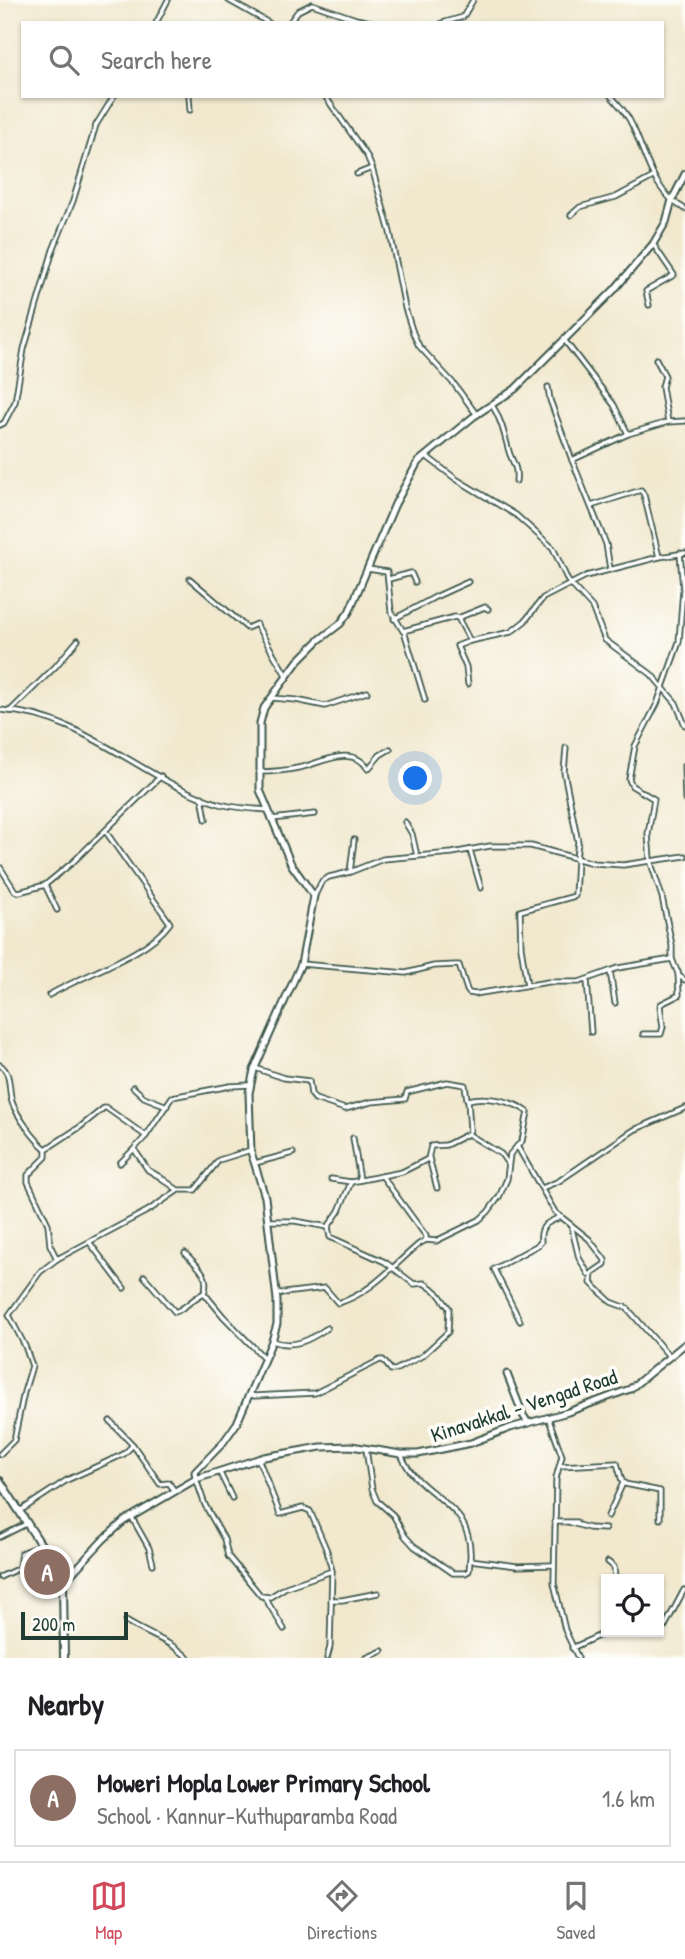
<!DOCTYPE html>
<html lang="en">
<head>
<meta charset="utf-8">
<style>
	body { margin:0; font-family:"Patrick Hand",sans-serif; background:#f2f2f2; color:#202124 }
	.controls { position:absolute; right:21px; bottom:21px; display:grid; overflow:hidden; border-radius:0px; box-shadow:0 2px 5px #0004 }
	.controls button { width:63px; height:63px; display:grid; place-items:center; padding:0; border:0; border-bottom:2px solid #e0e0e0; background:#fff; color:#202124; font:35px sans-serif }
	.scale { position:absolute; left:21px; bottom:18px; width:107px; box-sizing:border-box; padding-left:7px; border:4px solid #1f3d34; border-top:0; font-size:19px; line-height:24px; white-space:nowrap; color:#1f3d34; -webkit-text-stroke:5px #fdfcf7; paint-order:stroke }
	.you { position:absolute; left:416px; top:779px; width:24px; height:24px; margin:-18px; border:5px solid #fff; border-radius:50%; background:#1a73e8; box-shadow:0 0 0 10px #1a73e833 }
	.badge { display:grid; place-items:center; width:46px; height:46px; border-radius:50%; background:#d1495b; color:#fff; font-size:23px; font-weight:700 }
	.pin { position:absolute; translate:-50% -50%; border:4px solid #fff; box-shadow:0 2px 7px #0006 }
	.list { margin:0; padding:0; list-style:none }
	h2 { display:flex; justify-content:space-between; align-items:center; height:91px; margin:0; padding:0 28px; font-size:30px }
	h2 small { font-size:23px; font-weight:400; color:#757577 }
	.list li { display:grid; grid-template-columns:46px 1fr auto; gap:21px; align-items:center; box-sizing:border-box; height:98px; margin:0 14px 14px; padding:0 14px; border:2px solid #e0e0e0; border-radius:0px }
	.list b { display:block; font-size:26px; white-space:nowrap }
	.list p { margin:0; font-size:23px; white-space:nowrap; color:#757577 }
	.list em { font-size:23px; font-style:normal; color:#757577 }
	.icon { flex:none; width:38px; height:38px; fill:none; stroke:currentColor; stroke-width:2; stroke-linecap:round; stroke-linejoin:round }
	.map { position:relative; flex:none; width:685px; height:1658px; overflow:hidden }
	.search { position:absolute; background:#fff; box-shadow:0 2px 5px #0004; left:21px; right:21px; top:21px; height:77px; display:flex; align-items:center; gap:18px; box-sizing:border-box; padding:0 24px; border-radius:0px; color:#757577; font-size:26px }
	.sheet { height:203px; background:#fff }
	nav { display:flex; justify-content:space-around; align-items:center; box-sizing:border-box; height:98px; border-top:2px solid #e0e0e0; background:#fff; font-size:19px; color:#757577 }
	nav a { display:grid; justify-items:center; gap:4px }
	nav .on { color:#d1495b }
	.map>svg:first-child { display:block }
	.lines { fill:none; stroke-linecap:round; stroke-linejoin:round }
	.street-casing { stroke:#3e574b; stroke-width:7 }
	.secondary-casing { stroke:#3e574b; stroke-width:9 }
	.primary-casing { stroke:#3e574b; stroke-width:10 }
	.street { stroke:#fff; stroke-width:3.5 }
	.secondary { stroke:#fff; stroke-width:5 }
	.primary { stroke:#fff; stroke-width:6 }
	.labels { text-anchor:middle; stroke-width:7; stroke-linejoin:round; paint-order:stroke }
	.street-label { font-size:21px; fill:#1f3d34; stroke:#fdfcf7 }
</style>
</head>
<body>
<div class="map">
<svg width="685" height="1658" viewBox="0 0 685 1658">
	<rect width="100%" height="100%" fill="#fdfcf7"/>
	<filter id="ink" filterUnits="userSpaceOnUse"><feTurbulence type="fractalNoise" baseFrequency=".0143" numOctaves="2"/><feDisplacementMap in="SourceGraphic" scale="14" xChannelSelector="R" yChannelSelector="G"/><feConvolveMatrix kernelMatrix="1 2 1 2 8 2 1 2 1" color-interpolation-filters="sRGB"/></filter>
	<filter id="wash" filterUnits="userSpaceOnUse"><feTurbulence type="fractalNoise" baseFrequency=".00686" numOctaves="4" result="noise"/><feDisplacementMap in="SourceGraphic" scale="28" xChannelSelector="R" yChannelSelector="G"/><feGaussianBlur stdDeviation="1.57" result="paint"/><feColorMatrix in="noise" values="0 0 0 0 0 0 0 0 0 0 0 0 0 0 0 0 0 1.4 0 .05"/><feComposite in="paint" operator="in"/></filter>
	<g filter="url(#wash)">
		<rect width="100%" height="100%" fill="#f1e8ce"/>
	</g>
	<g filter="url(#ink)">
		<g class="lines">
			<!-- street casing -->
			<g class="street-casing">
				<g id="street">
					<polyline points="228,0 269,23"/>
					<polyline points="156,23 168,0"/>
					<polyline points="289,23 298,11 312,4 356,19 375,23"/>
					<polyline points="442,23 463,17 473,0"/>
					<polyline points="189,96 190,110"/>
					<polyline points="325,96 367,156 372,168 390,232 405,308 413,333 419,346 454,384 477,415"/>
					<path d="M611,96C620,106 628,115 633,127C647,158 653,192 685,209"/>
					<polyline points="357,174 372,168"/>
					<polyline points="571,215 580,207 616,197 653,177"/>
					<polyline points="649,305 646,291 674,275 653,244"/>
					<polyline points="565,341 614,405 628,434 572,460 606,544 610,569"/>
					<polyline points="656,359 665,376 662,387 668,422"/>
					<polyline points="548,387 550,400 572,460"/>
					<path d="M492,405C501,419 504,433 508,448C511,462 518,464 516,481"/>
					<polyline points="0,425 4,423 15,402 24,349 53,250 73,201 96,125 114,96"/>
					<polyline points="628,434 668,422 685,421"/>
					<polyline points="426,456 456,479 516,515 553,548 568,581 592,607 605,640 651,674 676,703 685,725"/>
					<polyline points="591,506 641,490 644,495 659,557"/>
					<polyline points="680,553 683,589 679,642 657,704 635,746 629,779 632,786 654,799 648,834 650,860 662,897 672,945 672,959 679,976 685,980"/>
					<polyline points="368,569 387,572 391,611 403,631 455,617 458,618 470,641 511,632 525,621 543,598 586,576 659,557 685,553"/>
					<polyline points="190,579 247,628 256,624 257,626 286,675"/>
					<polyline points="389,579 411,573 415,582"/>
					<polyline points="458,618 485,607 488,609"/>
					<polyline points="394,619 435,597 468,582"/>
					<polyline points="404,631 425,700"/>
					<polyline points="468,684 466,667 457,646 470,641"/>
					<polyline points="272,698 296,700 325,706 367,692"/>
					<path d="M0,710C85,714 144,782 220,804C235,808 253,809 268,810"/>
					<polyline points="10,711 55,667 78,640"/>
					<polyline points="566,748 564,772 578,842 576,858"/>
					<polyline points="684,766 685,800"/>
					<path d="M259,772C274,772 289,770 303,767C324,761 354,745 368,769L380,755L390,749"/>
					<polyline points="202,797 206,819"/>
					<polyline points="272,819 315,814"/>
					<polyline points="405,822 412,834 417,856"/>
					<polyline points="470,850 481,888"/>
					<polyline points="0,867 15,891 19,892 45,885 73,862 161,776"/>
					<polyline points="350,872 354,840"/>
					<polyline points="45,885 57,910"/>
					<polyline points="315,895 322,881 329,877 350,872 383,859 452,853 490,846 531,846 593,863 623,865 685,856"/>
					<polyline points="301,964 406,973 434,966 456,965 459,965 467,990 469,993 475,994 548,982 579,982 618,968 672,959"/>
					<polyline points="610,971 615,1003"/>
					<polyline points="587,980 591,1032"/>
					<polyline points="527,985 521,947 520,911 575,896 577,859"/>
					<path d="M49,995C84,974 146,956 170,923L106,832"/>
					<polyline points="643,1034 661,1034 663,1027 660,1006 661,1004 679,995 678,972"/>
					<path d="M0,1065C12,1073 8,1089 12,1102C17,1116 34,1139 46,1149"/>
					<polyline points="255,1068 284,1078 309,1081 311,1094 315,1099 345,1109 371,1102 405,1099 407,1092 447,1082 465,1085 467,1099"/>
					<polyline points="133,1087 144,1097 167,1106"/>
					<polyline points="468,1134 501,1154 508,1164"/>
					<polyline points="146,1136 172,1097 230,1086 250,1085"/>
					<polyline points="353,1138 360,1180"/>
					<polyline points="517,1146 555,1212 589,1239 605,1260 605,1264 592,1273 591,1283 611,1302 627,1308 669,1356"/>
					<polyline points="429,1158 437,1188"/>
					<polyline points="120,1163 134,1149"/>
					<polyline points="255,1163 293,1153"/>
					<polyline points="382,1176 426,1236 426,1240"/>
					<polyline points="331,1179 351,1182"/>
					<polyline points="542,1188 559,1181 634,1130 685,1108"/>
					<polyline points="268,1221 295,1221 328,1227"/>
					<polyline points="571,1225 579,1258 589,1275"/>
					<polyline points="90,1243 124,1288"/>
					<polyline points="57,1259 149,1210 177,1191"/>
					<path d="M144,1276L175,1312C186,1308 193,1298 204,1293C211,1275 197,1266 185,1253"/>
					<polyline points="204,1293 223,1316 264,1358"/>
					<path d="M276,1294L325,1288L338,1303C369,1295 395,1264 419,1244L426,1240L436,1241L479,1220L488,1212L499,1197L507,1179L510,1154L522,1141L528,1112C513,1101 486,1095 468,1100L470,1130L468,1134L446,1145L431,1146L428,1159L402,1172L351,1182L339,1211L328,1227"/>
					<path d="M520,1321L494,1269L538,1245L541,1242C539,1226 547,1222 561,1217"/>
					<path d="M272,1341C294,1349 310,1340 327,1328"/>
					<polyline points="250,1394 254,1396 315,1393 380,1360 383,1360 391,1370 395,1370 422,1356 448,1332 449,1308 437,1292 424,1283 414,1284 385,1262 330,1237 328,1227"/>
					<polyline points="548,1417 562,1456 556,1478 554,1583 565,1630 578,1658"/>
					<polyline points="110,1421 133,1445"/>
					<polyline points="366,1449 372,1489 377,1501 393,1515 405,1536 414,1546 453,1573 465,1573 469,1571 470,1560 517,1566 553,1565"/>
					<polyline points="0,1454 14,1440 24,1392 32,1366 25,1346 9,1315 40,1272 57,1259 50,1245 48,1224 28,1182 28,1175 46,1157 46,1149 80,1127 105,1107 146,1136 134,1149 148,1170 160,1177 178,1190 195,1190 219,1160 251,1150"/>
					<path d="M401,1454C418,1500 474,1498 470,1560"/>
					<polyline points="258,1458 280,1514 303,1508 310,1511 327,1551 332,1571"/>
					<polyline points="560,1466 617,1463 622,1481 625,1484 660,1491 660,1519"/>
					<polyline points="219,1471 232,1498"/>
					<polyline points="196,1479 205,1505 224,1539 228,1556 261,1596 270,1597 286,1587 332,1571 330,1647 327,1658"/>
					<polyline points="20,1511 67,1480 124,1454 133,1445 160,1484 169,1483 174,1490"/>
					<polyline points="131,1516 149,1548 153,1564"/>
					<polyline points="608,1516 623,1483"/>
					<polyline points="555,1522 576,1522"/>
					<polyline points="571,1523 589,1528 605,1529"/>
					<polyline points="0,1537 26,1524"/>
					<polyline points="608,1562 614,1567 615,1579"/>
					<polyline points="0,1577 19,1568 21,1553 41,1545"/>
					<polyline points="265,1598 284,1629"/>
					<polyline points="331,1600 342,1600 378,1593"/>
					<path d="M126,1621C146,1634 171,1641 188,1658"/>
					<polyline points="659,1622 665,1626 684,1590"/>
					<polyline points="572,1648 607,1632"/>
					<polyline points="366,1658 382,1651"/>
				</g>
			</g>
			<!-- secondary casing -->
			<g class="secondary-casing">
				<g id="secondary">
					<polyline points="507,1374 523,1415 528,1423"/>
					<polyline points="196,1479 195,1472 222,1444 237,1423 272,1341 277,1324 277,1300 265,1197 251,1152 249,1093 254,1070 301,964 314,896 291,864 260,790 260,723 264,708 298,661 319,640 340,624 349,612 395,504 418,462 473,417 515,389 614,290 653,244 666,222 672,200 685,174"/>
					<polyline points="63,1583 103,1540 124,1521 196,1479 264,1457 321,1447 351,1446 401,1454 418,1454 471,1443 510,1428 568,1412 630,1389 685,1344"/>
				</g>
			</g>
			<!-- primary casing -->
			<g class="primary-casing">
				<polyline id="primary" points="0,1481 59,1573 63,1583 64,1658"/>
			</g>
			<!-- street -->
			<use href="#street" class="street"/>
			<!-- secondary -->
			<use href="#secondary" class="secondary"/>
			<!-- primary -->
			<use href="#primary" class="primary"/>
		</g>
	</g>
	<g class="labels">
		<!-- street labels -->
		<g class="street-label">
			<text transform="translate(524 1406) rotate(-18)" y="7">Kinavakkal - Vengad Road</text>
		</g>
	</g>
</svg>
<div class="controls">
<button><svg class="icon" aria-label="locate" viewBox="0 0 24 24"><circle cx="12" cy="12" r="6"/><path d="M12 2v4M12 18v4M2 12h4M18 12h4"/></svg></button>
</div>
<div class="scale">200 m</div>
<div class="you"></div>
<div class="pin badge" style="left:47px;top:1572px;background:#8d6e63">A</div>
<div class="search"><svg class="icon" aria-label="search" viewBox="0 0 24 24"><circle cx="10" cy="10" r="6"/><path d="M15 15l6 6"/></svg>Search here</div>
</div>
<section class="sheet">
<h2>Nearby<small></small></h2>
<ul class="list">
<li><span class="badge" style="background:#8d6e63">A</span><div><b>Moweri Mopla Lower Primary School</b><p>School · Kannur-Kuthuparamba Road</p></div><em>1.6 km</em></li>
</ul>
</section>
<nav>
<a class="on"><svg class="icon" aria-label="map" viewBox="0 0 24 24"><path d="M3 6l6-2 6 2 6-2v14l-6 2-6-2-6 2zM9 4v14M15 6v14"/></svg>Map</a>
<a><svg class="icon" aria-label="directions" viewBox="0 0 24 24"><path d="M12 3l9 9-9 9-9-9zM9 14v-3h6M13 9l2 2-2 2"/></svg>Directions</a>
<a><svg class="icon" aria-label="saved" viewBox="0 0 24 24"><path d="M7 4h10v16l-5-4-5 4z"/></svg>Saved</a>
</nav>
</body>
</html>
